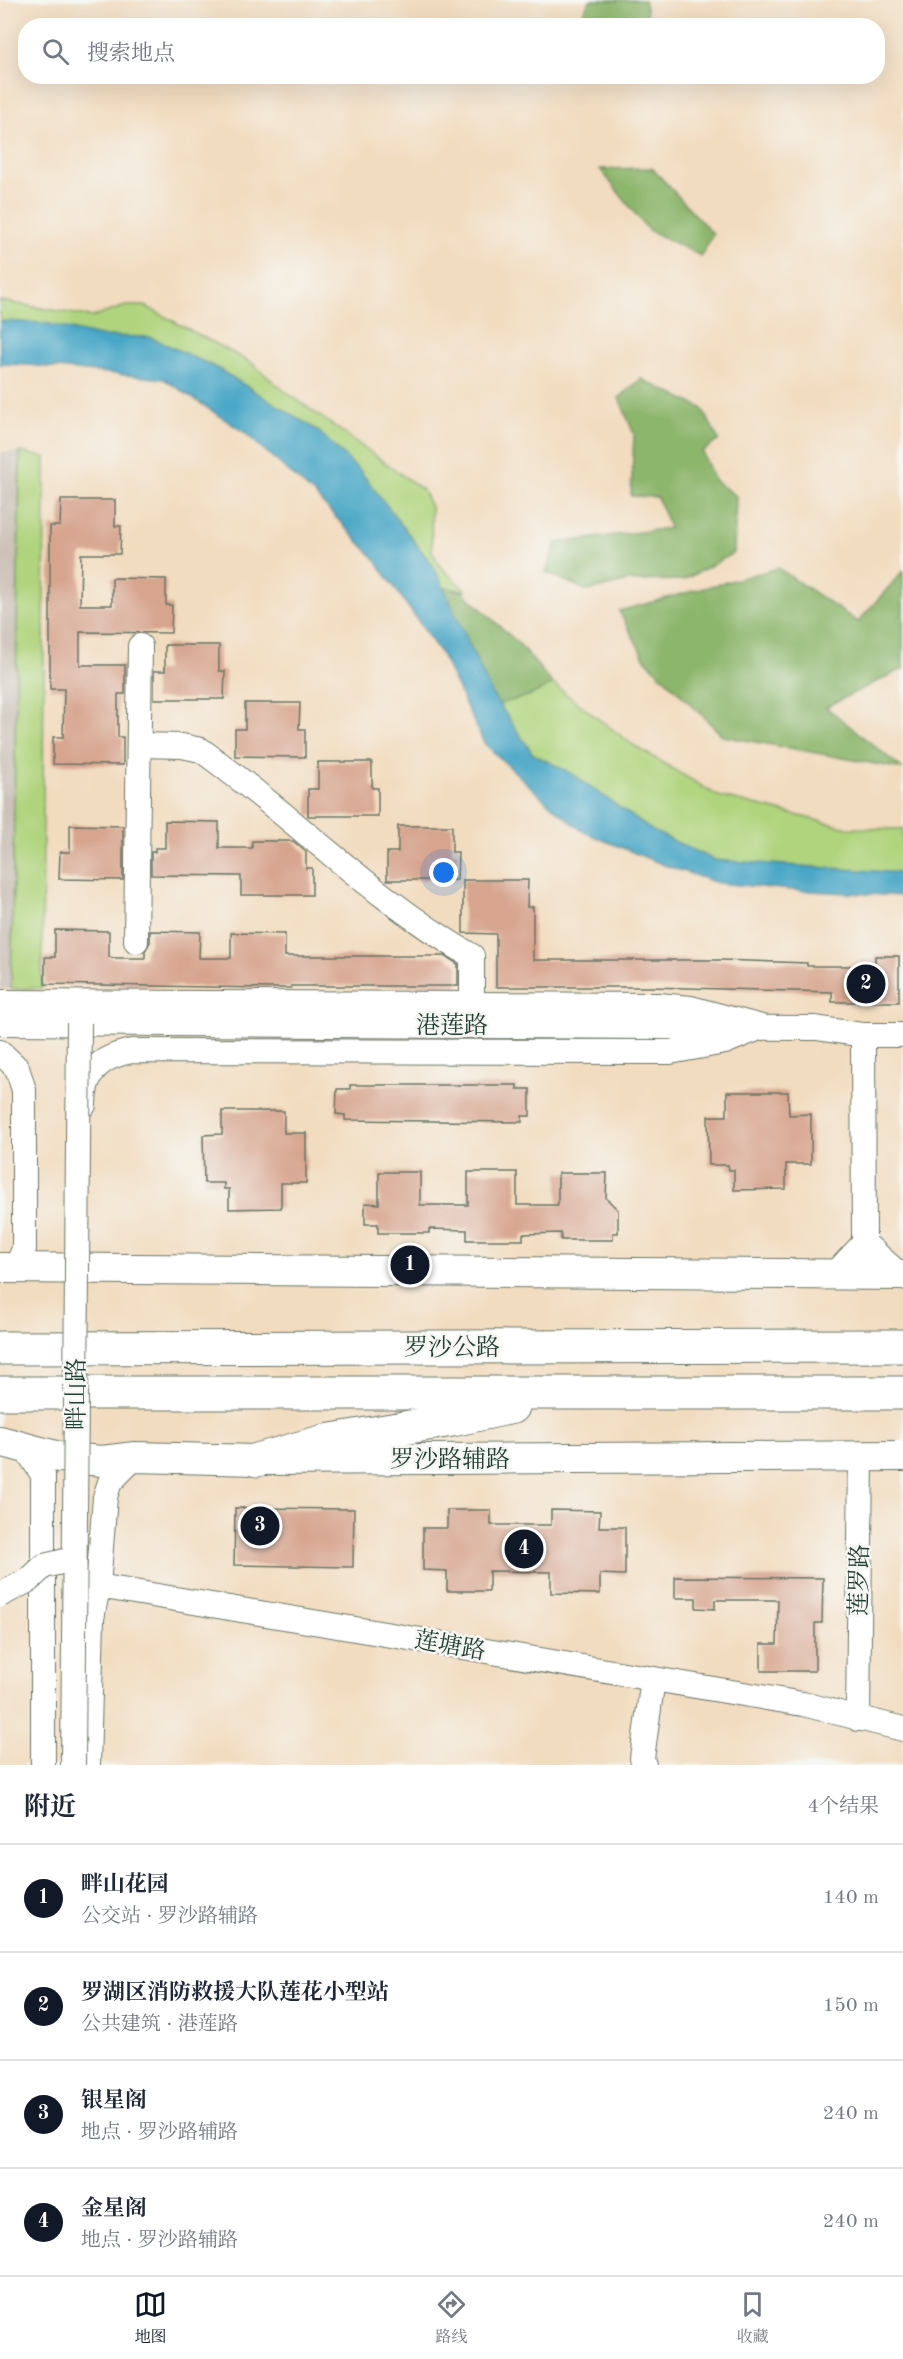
<!DOCTYPE html>
<html lang="zh">
<head>
<meta charset="utf-8">
<style>
	body { margin:0; font-family:"Old Standard TT","Noto Serif SC",serif; background:#f6f6f7; color:#1f2937 }
	.you { position:absolute; left:444px; top:873px; width:21px; height:21px; margin:-15px; border:4px solid #fff; border-radius:50%; background:#1a73e8; box-shadow:0 0 0 9px #1a73e833 }
	.badge { display:grid; place-items:center; width:39px; height:39px; border-radius:50%; background:#111827; color:#fff; font-size:20px; font-weight:700 }
	.pin { position:absolute; translate:-50% -50%; border:3px solid #fff; box-shadow:0 2px 6px #0006 }
	.list { margin:0; padding:0; list-style:none }
	h2 { display:flex; justify-content:space-between; align-items:center; height:78px; margin:0; padding:0 24px; font-size:26px }
	h2 small { font-size:20px; font-weight:400; color:#747a83 }
	.list li { display:grid; grid-template-columns:39px 1fr auto; gap:18px; align-items:center; box-sizing:border-box; height:108px; padding:0 24px; border-top:2px solid #e0e1e3 }
	.list b { display:block; font-size:22px; white-space:nowrap }
	.list p { margin:0; font-size:20px; white-space:nowrap; color:#747a83 }
	.list em { font-size:20px; font-style:normal; color:#747a83 }
	.icon { flex:none; width:33px; height:33px; fill:none; stroke:currentColor; stroke-width:2; stroke-linecap:round; stroke-linejoin:round }
	.map { position:relative; flex:none; width:903px; height:1765px; overflow:hidden }
	.search { position:absolute; background:#fff; box-shadow:0 6px 24px #0002; left:18px; right:18px; top:18px; height:66px; display:flex; align-items:center; gap:15px; box-sizing:border-box; padding:0 21px; border-radius:24px; color:#747a83; font-size:22px }
	.sheet { height:510px; background:#fff }
	nav { display:flex; justify-content:space-around; align-items:center; box-sizing:border-box; height:84px; border-top:2px solid #e0e1e3; background:#fff; font-size:16px; color:#747a83 }
	nav a { display:grid; justify-items:center; gap:3px }
	nav .on { color:#111827 }
	.map>svg:first-child { display:block }
	.industrial { fill:#ccc2b9 }
	.green { fill:#b0d47d; stroke:#688858; stroke-width:1.5 }
	.forest { fill:#8cb66c; stroke:#567a50; stroke-width:1.5 }
	.water { fill:#47a6c6; stroke:#33727d; stroke-width:1.5 }
	.building { fill:#d7a48e }
	.lines { fill:none; stroke-linecap:round; stroke-linejoin:round }
	.minor-casing { stroke:#697565; stroke-width:26 }
	.major-casing { stroke:#697565; stroke-width:32 }
	.highway-casing { stroke:#697565; stroke-width:35 }
	.minor { stroke:#fff; stroke-width:24 }
	.major { stroke:#fff; stroke-width:30 }
	.highway { stroke:#fff; stroke-width:33 }
	.minor-bridge-casing { stroke:#697565; stroke-width:26; stroke-linecap:butt }
	.minor-bridge { stroke:#fff; stroke-width:24 }
	.labels { text-anchor:middle; stroke-width:5; stroke-linejoin:round; paint-order:stroke }
	.street-label { font-size:24px; fill:#1f3d34; stroke:#f6f6f2 }
</style>
</head>
<body>
<div class="map">
<svg width="903" height="1765" viewBox="0 0 903 1765">
	<rect width="100%" height="100%" fill="#f6f6f2"/>
	<filter id="ink" filterUnits="userSpaceOnUse"><feTurbulence type="fractalNoise" baseFrequency=".0167" numOctaves="2"/><feDisplacementMap in="SourceGraphic" scale="12" xChannelSelector="R" yChannelSelector="G"/><feConvolveMatrix kernelMatrix="1 2 1 2 8 2 1 2 1" color-interpolation-filters="sRGB"/></filter>
	<filter id="wash" filterUnits="userSpaceOnUse"><feTurbulence type="fractalNoise" baseFrequency=".008" numOctaves="4" result="noise"/><feDisplacementMap in="SourceGraphic" scale="24" xChannelSelector="R" yChannelSelector="G"/><feGaussianBlur stdDeviation="1.35" result="paint"/><feColorMatrix in="noise" values="0 0 0 0 0 0 0 0 0 0 0 0 0 0 0 0 0 1.4 0 .05"/><feComposite in="paint" operator="in"/></filter>
	<g filter="url(#wash)">
		<rect width="100%" height="100%" fill="#f2dcbf"/>
		<!-- industrial -->
		<polygon class="industrial" points="0,452 20,452 11,989 0,989"/>
		<!-- green -->
		<g class="green">
			<polygon points="0,301 93,317 126,306 145,306 250,362 282,389 423,490 431,507 432,551 440,566 466,591 422,584 203,377 0,350"/>
			<polygon points="20,452 45,457 42,988 11,989"/>
			<polygon points="553,684 633,745 718,796 848,828 903,829 903,888 684,857 542,778 486,707"/>
		</g>
		<!-- forest -->
		<g class="forest">
			<polygon points="590,0 644,0 647,13 642,25 577,25"/>
			<polygon points="652,168 713,234 701,256 648,230 600,169"/>
			<polygon points="641,379 702,408 719,440 702,452 715,481 736,496 734,553 684,580 628,581 588,591 546,572 557,543 670,528 657,497 631,496 634,434 619,398"/>
			<polygon points="778,568 858,622 903,571 903,671 900,670 826,707 903,769 723,736 645,659 619,611"/>
			<polygon points="434,585 463,592 520,645 553,684 531,695 492,706"/>
		</g>
		<!-- water -->
		<polygon class="water" points="0,321 45,323 100,336 150,337 217,368 317,430 361,472 434,567 492,694 533,754 571,773 653,831 714,860 903,873 903,896 791,890 718,883 664,865 584,832 549,804 484,743 441,654 374,558 315,495 244,432 164,379 28,365 0,364"/>
		<g id="blocks">
			<!-- building -->
			<g class="building">
				<polygon points="61,500 115,500 115,526 121,526 120,554 81,554 80,605 112,605 112,578 166,579 166,605 172,605 171,633 80,632 80,665 125,665 125,694 118,694 118,737 123,737 123,765 53,764 53,737 63,737 64,689 50,689 50,526 60,526"/>
				<polygon points="165,645 219,645 219,671 225,671 224,699 154,699 154,671 165,671"/>
				<polygon points="245,703 300,703 299,729 305,729 305,757 235,756 235,729 245,729"/>
				<polygon points="318,762 372,762 372,788 378,788 378,816 308,816 308,789 318,789"/>
				<polygon points="165,821 219,822 219,848 252,848 252,841 293,841 306,852 306,868 312,868 312,895 241,895 241,876 151,875 151,852 155,852 155,848 165,848"/>
				<polygon points="70,825 123,826 123,880 59,879 60,852 70,852"/>
				<polygon points="398,826 452,826 452,852 458,852 457,880 387,880 387,852 398,852"/>
				<polygon points="463,880 528,880 527,907 533,907 533,960 721,960 807,963 807,966 875,966 875,956 899,956 899,1002 832,1002 832,992 649,987 496,987 496,934 463,933"/>
				<polygon points="55,930 109,931 109,957 115,958 145,958 145,951 150,942 150,931 200,932 199,958 231,958 231,933 285,934 285,956 445,956 458,964 458,986 291,986 291,988 268,988 45,984 45,957 55,957"/>
				<polygon points="350,1085 517,1085 517,1089 530,1089 530,1116 522,1116 522,1122 345,1120 345,1115 336,1114 337,1089 350,1089"/>
				<polygon points="727,1092 788,1092 789,1115 811,1114 811,1164 786,1164 786,1189 734,1190 734,1170 729,1170 728,1165 709,1165 708,1116 727,1116"/>
				<polygon points="222,1111 284,1111 284,1133 306,1133 306,1183 281,1183 281,1208 229,1209 229,1189 224,1189 224,1183 204,1183 203,1135 222,1134"/>
				<polygon points="379,1172 420,1172 420,1205 468,1205 468,1172 517,1172 517,1205 558,1205 558,1173 607,1173 606,1198 618,1210 618,1233 613,1233 613,1240 561,1240 561,1233 523,1234 523,1240 467,1240 467,1230 429,1229 429,1233 378,1233 378,1224 365,1224 365,1203 379,1204"/>
				<polygon points="235,1508 354,1509 353,1567 234,1565"/>
				<polygon points="447,1510 491,1510 491,1525 551,1525 551,1510 600,1511 599,1527 625,1527 625,1575 600,1574 600,1594 551,1593 551,1572 489,1571 489,1591 447,1591 447,1571 423,1570 423,1528 447,1528"/>
				<polygon points="675,1577 823,1578 822,1623 815,1623 815,1671 761,1671 761,1644 777,1644 778,1600 715,1600 715,1609 696,1608 696,1598 675,1598"/>
			</g>
		</g>
	</g>
	<g filter="url(#ink)">
		<use href="#blocks" fill-opacity="0" stroke="#697565" stroke-width="1.5"/>
		<g class="lines">
			<!-- minor casing -->
			<g class="minor-casing">
				<g id="minor">
					<path d="M140,745L182,746L201,750C293,816 373,899 472,956V1004"/>
					<polyline points="136,941 140,646"/>
					<path d="M0,1002L659,1005L691,1008L762,1027L725,1042L670,1052L132,1051C100,1057 84,1071 84,1105"/>
					<polyline points="0,1023 816,1028 863,1035 903,1035"/>
					<polyline points="0,1052 17,1068 24,1090 24,1249 16,1268"/>
					<polyline points="864,1243 900,1275"/>
					<polyline points="835,1274 864,1243 863,1035"/>
					<polyline points="24,1446 43,1475 43,1765"/>
					<polyline points="98,1586 803,1704 903,1729"/>
					<polyline points="858,1719 861,1456"/>
					<polyline points="88,1765 92,1619 98,1586 105,1497 110,1482 135,1457"/>
					<polyline points="644,1765 642,1758 653,1679"/>
				</g>
			</g>
			<!-- major casing -->
			<g class="major-casing">
				<g id="major">
					<polyline points="0,1268 903,1275"/>
					<polyline points="0,1441 59,1457 102,1461 135,1457 257,1460 903,1456"/>
				</g>
			</g>
			<!-- highway casing -->
			<g class="highway-casing">
				<g id="highway">
					<polyline points="0,1348 903,1346"/>
					<polyline points="0,1393 903,1393"/>
					<polyline points="257,1460 325,1441 452,1420 513,1407"/>
				</g>
			</g>
			<!-- minor -->
			<use href="#minor" class="minor"/>
			<!-- major -->
			<use href="#major" class="major"/>
			<!-- highway -->
			<use href="#highway" class="highway"/>
			<!-- minor-bridge casing -->
			<g class="minor-bridge-casing">
				<g id="minor-bridge">
					<polyline points="0,1595 29,1580 44,1566 74,1559"/>
					<polyline points="73,1765 79,1023"/>
				</g>
			</g>
			<!-- minor-bridge -->
			<use href="#minor-bridge" class="minor-bridge"/>
		</g>
	</g>
	<g class="labels">
		<!-- street labels -->
		<g class="street-label">
			<text x="452" y="1033">港莲路</text>
			<text x="452" y="1355">罗沙公路</text>
			<text transform="translate(76 1394) rotate(-90)" y="8">畔山路</text>
			<text x="450" y="1467">罗沙路辅路</text>
			<text transform="translate(859 1580) rotate(-89)" y="8">莲罗路</text>
			<text transform="translate(450 1645) rotate(10)" y="8">莲塘路</text>
		</g>
	</g>
</svg>
<div class="you"></div>
<div class="pin badge" style="left:410px;top:1265px">1</div>
<div class="pin badge" style="left:866px;top:984px">2</div>
<div class="pin badge" style="left:260px;top:1526px">3</div>
<div class="pin badge" style="left:524px;top:1549px">4</div>
<div class="search"><svg class="icon" aria-label="search" viewBox="0 0 24 24"><circle cx="10" cy="10" r="6"/><path d="M15 15l6 6"/></svg>搜索地点</div>
</div>
<section class="sheet">
<h2>附近<small>4个结果</small></h2>
<ul class="list">
<li><span class="badge">1</span><div><b>畔山花园</b><p>公交站 · 罗沙路辅路</p></div><em>140 m</em></li>
<li><span class="badge">2</span><div><b>罗湖区消防救援大队莲花小型站</b><p>公共建筑 · 港莲路</p></div><em>150 m</em></li>
<li><span class="badge">3</span><div><b>银星阁</b><p>地点 · 罗沙路辅路</p></div><em>240 m</em></li>
<li><span class="badge">4</span><div><b>金星阁</b><p>地点 · 罗沙路辅路</p></div><em>240 m</em></li>
</ul>
</section>
<nav>
<a class="on"><svg class="icon" aria-label="map" viewBox="0 0 24 24"><path d="M3 6l6-2 6 2 6-2v14l-6 2-6-2-6 2zM9 4v14M15 6v14"/></svg>地图</a>
<a><svg class="icon" aria-label="directions" viewBox="0 0 24 24"><path d="M12 3l9 9-9 9-9-9zM9 14v-3h6M13 9l2 2-2 2"/></svg>路线</a>
<a><svg class="icon" aria-label="saved" viewBox="0 0 24 24"><path d="M7 4h10v16l-5-4-5 4z"/></svg>收藏</a>
</nav>
</body>
</html>
